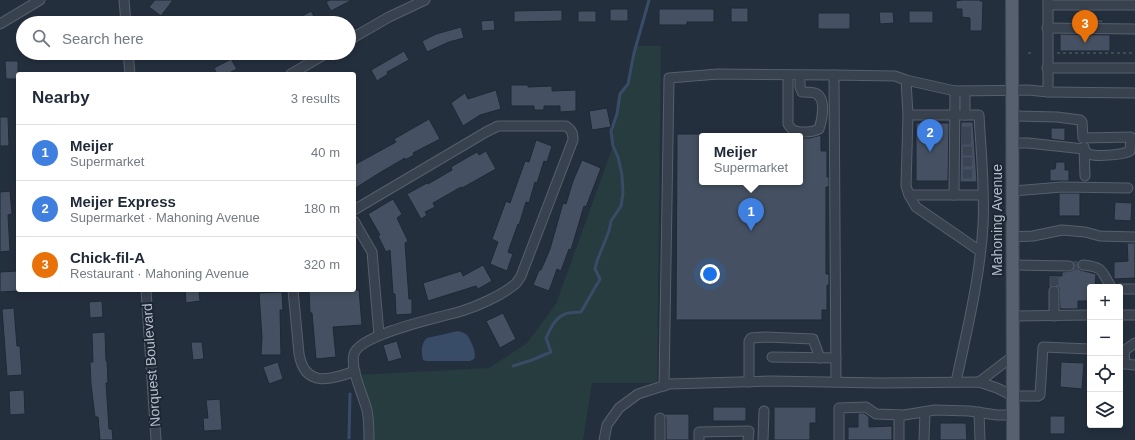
<!DOCTYPE html>
<html lang="en">
<head>
<meta charset="utf-8">
<style>
	body { margin:0; font-family:Arial,sans-serif; background:#f6f6f7; color:#1f2937 }
	.controls { position:absolute; right:12px; bottom:12px; display:grid; overflow:hidden; border-radius:4px; box-shadow:0 2px 6px #0003 }
	.controls button { width:36px; height:36px; display:grid; place-items:center; padding:0; border:0; border-bottom:1px solid #e0e1e3; background:#fff; color:#1f2937; font:20px sans-serif }
	.you { position:absolute; left:710px; top:274px; width:14px; height:14px; margin:-10px; border:3px solid #fff; border-radius:50%; background:#1a73e8; box-shadow:0 0 0 6px #1a73e833 }
	.badge { display:grid; place-items:center; width:26px; height:26px; border-radius:50%; background:#0f766e; color:#fff; font-size:13px; font-weight:700 }
	.pin { position:absolute; translate:-50% -33px; filter:drop-shadow(0 1px 2px #0008) }
	.pin::after { content:''; position:absolute; top:21px; width:14px; height:12px; background:inherit; clip-path:polygon(0 0,100% 0,50% 100%) }
	.popup { position:absolute; left:699px; top:133px; width:104px; height:52px; box-sizing:border-box; display:grid; place-content:center; border-radius:4px; background:#fff; filter:drop-shadow(0 1px 3px #0005); font-size:13px; white-space:nowrap; color:#747a83 }
	.popup b { font-size:15px; color:#1f2937 }
	.popup::after { content:''; position:absolute; left:50%; top:100%; margin-left:-8px; border:8px solid transparent; border-top-color:#fff }
	.list { margin:0; padding:0; list-style:none }
	h2 { display:flex; justify-content:space-between; align-items:center; height:52px; margin:0; padding:0 16px; font-size:17px }
	h2 small { font-size:13px; font-weight:400; color:#747a83 }
	.list li { display:grid; grid-template-columns:26px 1fr auto; gap:12px; align-items:center; box-sizing:border-box; height:56px; padding:0 16px; border-top:1px solid #e0e1e3 }
	.list b { display:block; font-size:15px; white-space:nowrap }
	.list p { margin:0; font-size:13px; white-space:nowrap; color:#747a83 }
	.list em { font-size:13px; font-style:normal; color:#747a83 }
	.icon { flex:none; width:22px; height:22px; fill:none; stroke:currentColor; stroke-width:2; stroke-linecap:round; stroke-linejoin:round }
	.map { position:relative; flex:none; width:1135px; height:440px; overflow:hidden }
	.search { position:absolute; background:#fff; box-shadow:0 2px 6px #0003; left:16px; top:16px; width:340px; height:44px; display:flex; align-items:center; gap:10px; box-sizing:border-box; padding:0 14px; border-radius:22px; color:#747a83; font-size:15px }
	.panel { position:absolute; background:#fff; box-shadow:0 2px 6px #0003; left:16px; top:72px; width:340px; height:220px; border-radius:4px }
	.map>svg:first-child { display:block }
	.green { fill:#263c3f }
	.water { fill:#394c67 }
	.lines { fill:none; stroke-linecap:round; stroke-linejoin:round }
	.stream { stroke:#394c67; stroke-width:3 }
	.building { fill:#455162; stroke:#1f2835 }
	.minor-tunnel { stroke:#3a4453; stroke-width:9; stroke-dasharray:9 4.5; stroke-linecap:butt }
	.minor-casing { stroke:#565f6c; stroke-width:11 }
	.major-casing { stroke:#414a57; stroke-width:14 }
	.path { stroke:#44595c; stroke-width:1.5; stroke-dasharray:3 3; stroke-linecap:butt }
	.minor { stroke:#38414e; stroke-width:9 }
	.major { stroke:#56606e; stroke-width:12 }
	.labels { text-anchor:middle; stroke-width:4; stroke-linejoin:round; paint-order:stroke }
	.street-label { font-size:14px; fill:#b4bcc9; stroke:#1d2633 }
</style>
</head>
<body>
<div class="map">
<svg width="1135" height="440" viewBox="0 0 1135 440">
	<rect width="100%" height="100%" fill="#242f3e"/>
	<!-- green -->
	<polygon class="green" points="636,46 661,46 657,383 592,383 583,440 369,440 356,375 489,368 527,343 556,304 613,146 611,131 617,114 620,94 628,84"/>
	<!-- water -->
	<path class="water" d="M458,331C462,332 465,333 467,335C471,341 477,353 474,359L470,361H426L423,360C421,352 421,343 427,338Z"/>
	<g class="lines">
		<!-- stream -->
		<g class="stream">
			<path d="M513,366L532,360L551,352L546,338C550,329 555,318 565,314C569,312 576,313 581,312L600,279L595,269L597,261L609,231L611,221L621,206L623,193L622,175L618,157L613,146L611,131L617,114L620,94L628,84L634,53L649,0"/>
			<polyline points="349,438 350,394"/>
		</g>
	</g>
	<!-- building -->
	<g class="building">
		<polygon points="155,0 173,0 161,16 149,7"/>
		<polygon points="330,0 352,0 331,11 326,2"/>
		<polygon points="962,0 980,0 980,1 983,1 982,31 970,31 970,18 962,17 962,9 956,9 956,1"/>
		<rect x="731" y="8" width="17" height="14"/>
		<rect x="610" y="9" width="18" height="12"/>
		<polygon points="659,9 714,9 714,22 687,22 687,25 659,25"/>
		<polygon points="562,10 562,21 514,22 514,11"/>
		<polygon points="311,11 316,20 312,23 302,23 299,18"/>
		<rect x="578" y="11" width="18" height="11"/>
		<rect x="909" y="11" width="24" height="12"/>
		<polygon points="879,12 893,12 894,23 880,24"/>
		<rect x="818" y="13" width="32" height="16"/>
		<polygon points="1071,19 1103,20 1103,23 1071,22"/>
		<polygon points="494,20 495,30 482,31 481,21"/>
		<polygon points="461,27 464,38 449,42 427,52 422,41 436,34"/>
		<polygon points="1060,34 1110,35 1110,51 1060,51"/>
		<polygon points="404,51 409,60 387,72 388,74 377,81 371,70"/>
		<polygon points="231,59 237,69 227,74 217,74 214,68"/>
		<polygon points="5,61 18,61 18,79 6,79"/>
		<polygon points="511,85 528,85 528,87 552,86 552,91 576,90 576,111 560,112 560,106 544,106 544,110 534,110 534,106 511,106"/>
		<polygon points="496,90 501,109 480,115 463,126 451,103 465,93 468,99"/>
		<polygon points="607,108 611,127 592,130 589,111"/>
		<polygon points="0,117 8,117 9,146 0,146"/>
		<polygon points="429,119 440,139 413,153 414,155 405,160 405,158 381,172 354,189 354,165 396,142 394,139"/>
		<polygon points="961,122 973,122 977,182 960,182"/>
		<polygon points="916,123 949,123 948,181 916,181"/>
		<polygon points="1051,128 1065,128 1065,141 1051,139"/>
		<polygon points="677,134 702,134 702,182 800,182 800,138 810,138 821,135 821,151 827,151 827,177 829,177 829,187 826,187 826,274 829,274 829,285 827,285 827,310 822,310 822,320 676,320"/>
		<polygon points="536,140 552,146 547,162 544,161 537,183 535,182 529,203 526,202 519,225 518,224 508,252 513,254 507,271 490,264 498,242 492,239 506,201 510,203 525,161 529,162"/>
		<polygon points="486,151 496,169 462,188 461,187 433,203 435,207 425,212 427,215 421,219 407,194 427,183 428,184 452,170 451,167 468,157 477,152 479,155"/>
		<polygon points="582,160 601,168 586,207 584,206 571,250 569,249 561,271 557,269 549,291 533,285 539,270 541,270 550,249 563,203 566,204 573,181"/>
		<polygon points="1056,162 1065,162 1065,170 1069,170 1069,181 1050,181 1050,169 1055,169"/>
		<polygon points="10,191 12,214 8,215 10,251 0,252 0,192"/>
		<rect x="1059" y="193" width="21" height="23"/>
		<polygon points="393,199 402,214 397,218 408,241 405,243 409,299 412,299 412,314 396,315 395,294 393,294 390,250 386,252 378,236 380,235 368,214"/>
		<polygon points="1115,202 1132,203 1131,221 1114,220"/>
		<polygon points="1127,243 1135,243 1135,278 1114,279 1114,262 1128,261"/>
		<polygon points="1073,262 1078,262 1077,267 1080,270 1096,274 1095,287 1090,287 1090,301 1078,301 1078,309 1060,309 1059,288 1054,285 1049,288 1049,276 1062,276 1062,272 1072,271 1075,266"/>
		<polygon points="483,265 492,281 478,289 476,286 428,301 423,283 461,271 463,276"/>
		<polygon points="18,271 18,291 0,292 0,272"/>
		<polygon points="185,290 199,290 200,301 186,303"/>
		<polygon points="309,290 359,290 362,325 333,327 336,357 316,359 312,313 310,313"/>
		<polygon points="282,292 283,310 280,310 281,355 261,355 262,337 259,293"/>
		<polygon points="102,301 103,317 90,318 89,302"/>
		<polygon points="14,308 17,346 20,346 22,375 7,376 2,309"/>
		<polygon points="503,313 516,339 500,348 486,321"/>
		<polygon points="105,332 106,361 107,361 108,383 106,383 109,429 112,429 113,440 100,440 98,417 95,417 91,384 90,362 93,362 92,333"/>
		<polygon points="397,341 402,358 388,362 383,345"/>
		<polygon points="191,342 202,342 204,359 193,360"/>
		<polygon points="278,362 283,379 269,384 263,367"/>
		<polygon points="1061,362 1084,363 1082,389 1060,387"/>
		<polygon points="24,390 25,414 10,415 9,391"/>
		<polygon points="220,399 222,430 204,431 203,418 208,418 206,400"/>
		<rect x="713" y="407" width="33" height="14"/>
		<polygon points="774,407 816,407 816,423 810,423 810,440 774,440"/>
		<polygon points="858,413 864,413 869,417 869,427 892,426 892,440 848,440 848,427 858,427"/>
		<polygon points="664,414 689,414 689,440 666,440 666,418"/>
		<rect x="1050" y="416" width="15" height="18"/>
		<polygon points="940,423 966,423 967,440 940,440"/>
	</g>
	<g class="lines">
		<!-- minor-tunnel -->
		<g class="minor-tunnel">
			<polyline points="962,131 971,131"/>
			<polyline points="962,140 971,140"/>
			<polyline points="963,151 972,151"/>
			<polyline points="963,162 972,162"/>
			<polyline points="963,174 973,174"/>
			<polyline points="1069,266 1083,265"/>
			<polyline points="1054,276 1054,291"/>
		</g>
		<!-- minor casing -->
		<g class="minor-casing">
			<g id="minor">
				<polyline points="124,0 126,23"/>
				<polyline points="1048,5 1135,5"/>
				<polyline points="0,24 40,0"/>
				<polyline points="1047,28 1135,29"/>
				<polyline points="349,40 389,17 425,0"/>
				<polyline points="128,53 130,74"/>
				<polyline points="1047,68 1135,68"/>
				<polyline points="291,74 327,53"/>
				<path d="M788,75V124C789,125 790,128 792,129C798,134 813,132 819,129C822,120 827,98 815,93C811,92 806,92 802,92L800,87V75"/>
				<polyline points="1048,92 1135,93"/>
				<polyline points="908,115 906,80 955,91 1028,90 1048,92 1048,0"/>
				<polyline points="965,115 965,91"/>
				<path d="M1012,116L1057,117L1080,120L1082,122L1083,138L1131,137L1130,151C1123,155 1095,157 1089,154C1087,153 1085,151 1084,149L1028,143H1012"/>
				<polyline points="1084,147 1085,176"/>
				<polyline points="1012,191 1062,187 1128,188"/>
				<polyline points="909,195 983,195"/>
				<polyline points="954,195 955,91"/>
				<path d="M354,210L486,132L498,126H566C572,130 573,133 573,140L521,276C519,279 517,283 514,285C500,296 478,306 462,311C441,317 360,334 354,354C350,369 363,395 367,410C369,420 369,430 369,440"/>
				<polyline points="354,221 372,252 379,335"/>
				<polyline points="1012,237 1033,236 1062,230 1085,232 1100,236 1135,237"/>
				<polyline points="1012,265 1069,266"/>
				<path d="M1083,265C1103,267 1101,270 1111,287"/>
				<polyline points="1120,289 1135,289"/>
				<polyline points="146,290 156,440"/>
				<path d="M293,290L299,354C305,388 331,380 355,371"/>
				<polyline points="1120,315 1135,315"/>
				<polyline points="1012,316 1090,315"/>
				<polyline points="1054,316 1054,291"/>
				<polyline points="1120,351 1124,351 1125,364 1135,365"/>
				<polyline points="1124,351 1135,343"/>
				<polyline points="772,357 836,358"/>
				<polyline points="749,382 749,341 751,338 766,337 813,339 820,358"/>
				<polyline points="836,382 834,75 895,76 906,80"/>
				<path d="M956,382C967,330 980,278 983,225C985,189 981,152 979,115H908L906,186L909,195L916,207L980,251"/>
				<polyline points="979,382 1013,356"/>
				<polyline points="664,386 669,78 718,74 834,75"/>
				<polyline points="979,412 980,440"/>
				<polyline points="660,418 660,440"/>
				<polyline points="604,440 607,425 619,408 638,394 669,384 771,381 880,383 979,382 997,388 1013,396 1038,396 1040,395 1043,347 1090,349"/>
				<polyline points="699,440 699,432 749,431 748,440"/>
				<polyline points="763,440 764,411"/>
				<polyline points="839,440 839,408 866,407 876,414 904,415 935,410 969,411 997,415 1013,415"/>
				<polyline points="899,440 899,415"/>
				<polyline points="924,440 925,412"/>
			</g>
		</g>
		<!-- major casing -->
		<g class="major-casing">
			<polyline id="major" points="1012,0 1013,440"/>
		</g>
		<!-- path -->
		<g class="path">
			<polyline points="1028,53 1033,53"/>
			<polyline points="1057,53 1135,53"/>
		</g>
		<!-- minor -->
		<use href="#minor" class="minor"/>
		<!-- major -->
		<use href="#major" class="major"/>
	</g>
	<g class="labels">
		<!-- street labels -->
		<g class="street-label">
			<text transform="translate(997 220) rotate(-90)" y="5">Mahoning Avenue</text>
			<text transform="translate(151 365) rotate(-94)" y="5">Norquest Boulevard</text>
		</g>
	</g>
</svg>
<div class="controls">
<button>+</button>
<button>−</button>
<button><svg class="icon" aria-label="locate" viewBox="0 0 24 24"><circle cx="12" cy="12" r="6"/><path d="M12 2v4M12 18v4M2 12h4M18 12h4"/></svg></button>
<button><svg class="icon" aria-label="layers" viewBox="0 0 24 24"><path d="M12 4l9 5-9 5-9-5zM3 14l9 5 9-5"/></svg></button>
</div>
<div class="you"></div>
<div class="pin badge" style="left:751px;top:231px;background:#3f7fe0">1</div>
<div class="popup"><b>Meijer</b>Supermarket</div>
<div class="pin badge" style="left:930px;top:152px;background:#3f7fe0">2</div>
<div class="pin badge" style="left:1085px;top:43px;background:#e8710a">3</div>
<div class="search"><svg class="icon" aria-label="search" viewBox="0 0 24 24"><circle cx="10" cy="10" r="6"/><path d="M15 15l6 6"/></svg>Search here</div>
<section class="panel">
<h2>Nearby<small>3 results</small></h2>
<ul class="list">
<li><span class="badge" style="background:#3f7fe0">1</span><div><b>Meijer</b><p>Supermarket</p></div><em>40 m</em></li>
<li><span class="badge" style="background:#3f7fe0">2</span><div><b>Meijer Express</b><p>Supermarket · Mahoning Avenue</p></div><em>180 m</em></li>
<li><span class="badge" style="background:#e8710a">3</span><div><b>Chick-fil-A</b><p>Restaurant · Mahoning Avenue</p></div><em>320 m</em></li>
</ul>
</section>
</div>
</body>
</html>
